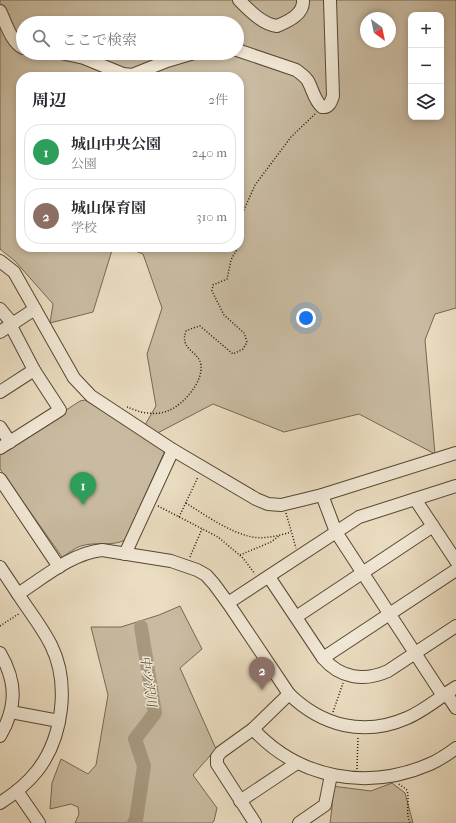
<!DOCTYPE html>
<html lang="ja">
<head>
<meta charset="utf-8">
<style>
	body { margin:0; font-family:"IM FELL French Canon","Noto Serif JP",serif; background:#f2f2f3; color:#2b2b33 }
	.controls { position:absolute; right:12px; top:12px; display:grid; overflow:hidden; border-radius:8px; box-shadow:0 2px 6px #0003 }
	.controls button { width:36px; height:36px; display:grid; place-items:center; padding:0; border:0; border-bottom:1px solid #e1e1e2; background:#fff; color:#2b2b33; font:20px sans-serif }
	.compass { position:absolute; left:360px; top:12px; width:36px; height:36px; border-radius:50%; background:#fff; box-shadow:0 2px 6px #0003; rotate:147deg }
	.you { position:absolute; left:306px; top:318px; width:14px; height:14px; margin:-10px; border:3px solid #fff; border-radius:50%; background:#1a73e8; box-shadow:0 0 0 6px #1a73e833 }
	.badge { display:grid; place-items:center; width:26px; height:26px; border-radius:50%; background:#db2777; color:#fff; font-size:13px; font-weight:700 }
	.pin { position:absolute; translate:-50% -33px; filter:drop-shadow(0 1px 2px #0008) }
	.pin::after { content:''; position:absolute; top:21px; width:14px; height:12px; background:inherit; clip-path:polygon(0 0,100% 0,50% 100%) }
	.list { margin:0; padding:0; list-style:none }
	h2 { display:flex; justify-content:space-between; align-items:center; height:52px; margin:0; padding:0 16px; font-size:17px }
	h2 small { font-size:13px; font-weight:400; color:#7c7c81 }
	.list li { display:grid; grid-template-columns:26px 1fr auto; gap:12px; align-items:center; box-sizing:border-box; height:56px; margin:0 8px 8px; padding:0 8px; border:1px solid #e1e1e2; border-radius:16px }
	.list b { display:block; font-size:15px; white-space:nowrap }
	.list p { margin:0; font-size:13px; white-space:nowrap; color:#7c7c81 }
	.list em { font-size:13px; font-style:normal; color:#7c7c81 }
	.icon { flex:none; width:22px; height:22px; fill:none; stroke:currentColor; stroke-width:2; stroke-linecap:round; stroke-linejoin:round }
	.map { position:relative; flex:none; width:456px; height:823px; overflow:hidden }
	.search { position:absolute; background:#fff; box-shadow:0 2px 6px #0003; left:16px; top:16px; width:228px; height:44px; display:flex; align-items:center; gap:10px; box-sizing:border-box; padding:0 14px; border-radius:22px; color:#7c7c81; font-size:15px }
	.panel { position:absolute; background:#fff; box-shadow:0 2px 6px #0003; left:16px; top:72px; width:228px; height:180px; border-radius:16px }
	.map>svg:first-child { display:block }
	.green { fill:#c9bba1; stroke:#766852; fill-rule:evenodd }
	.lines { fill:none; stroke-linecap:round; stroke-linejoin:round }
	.river { stroke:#a79980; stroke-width:14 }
	.minor-casing { stroke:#554732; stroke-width:14 }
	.path { stroke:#231503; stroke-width:1.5; stroke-dasharray:1 2; stroke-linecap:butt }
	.minor { stroke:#f2e9d7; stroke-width:12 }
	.labels { text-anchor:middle; stroke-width:3; stroke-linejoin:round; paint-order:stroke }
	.water-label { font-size:13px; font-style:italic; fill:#584a35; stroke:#f2e9d7 }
</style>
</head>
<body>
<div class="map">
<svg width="456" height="823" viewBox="0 0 456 823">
	<rect width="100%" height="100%" fill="#ebddc1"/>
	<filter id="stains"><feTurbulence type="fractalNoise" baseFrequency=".005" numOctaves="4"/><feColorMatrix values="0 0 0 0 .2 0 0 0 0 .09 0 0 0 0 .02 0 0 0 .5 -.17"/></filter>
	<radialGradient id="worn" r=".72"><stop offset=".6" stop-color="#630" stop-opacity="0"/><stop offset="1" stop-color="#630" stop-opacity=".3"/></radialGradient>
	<!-- green -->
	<g class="green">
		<path d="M0,0H456V308L435,314L425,340L435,454L359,414L284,432L213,404L150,437L142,430L156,406L147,354L162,308L143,254L125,247H239V77H21V247H113L93,312L50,323L53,304L15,261L0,249ZM411,15H441V117H411ZM366,18H390V42H366ZM23,23H237V53H23Z"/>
		<path d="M85,400L164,448V453L125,540C112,547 96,541 81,546C74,548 68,554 62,557L0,469V453L80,401Z"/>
		<polygon points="180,606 202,649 180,668 216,749 193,775 217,808 214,821 212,823 75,823 79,814 78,807 71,804 50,809 52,783 61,759 88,774 96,765 108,695 91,627 121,627 159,615"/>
		<polygon points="392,783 405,793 413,823 330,823 332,807 332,786 371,791"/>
	</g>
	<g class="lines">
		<!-- river -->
		<polyline class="river" points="134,823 136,820 144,766 135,739 155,713 141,627"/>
		<!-- minor casing -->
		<g class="minor-casing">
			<g id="minor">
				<path d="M239,0C249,10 262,24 277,26C289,21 304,14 303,0"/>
				<path d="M0,11C6,23 11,42 23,48"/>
				<path d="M237,50L296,70C300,73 305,76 308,81C313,90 314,100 322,107C329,108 331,102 333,96L330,0"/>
				<polyline points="61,53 84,58 123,74 132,75 167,61 194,53"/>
				<polyline points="0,261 14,272 74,378 91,396 173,450 256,499 268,504 281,505 322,495 456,453"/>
				<polyline points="0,309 13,324"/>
				<polyline points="0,332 35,309"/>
				<polyline points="0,392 34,370"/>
				<polyline points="0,427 10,442"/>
				<polyline points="0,448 60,410 34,370 11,326"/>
				<polyline points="0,479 59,567"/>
				<polyline points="322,495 336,532 443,696"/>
				<polyline points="415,499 456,561"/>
				<polyline points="125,554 173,450"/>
				<path d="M0,567L18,594C43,578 72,553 102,550L171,561L197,570L206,575L214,584L228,603L289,694C322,726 364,737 407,718C424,711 440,697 456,687"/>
				<path d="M269,577L323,658C340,678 364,682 388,671L456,626"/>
				<polyline points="228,603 359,517 456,486"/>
				<polyline points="296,617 433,526"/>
				<path d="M0,653C17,682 17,707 0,736"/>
				<polyline points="323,658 456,570"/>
				<polyline points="446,693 456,708"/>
				<polyline points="11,712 59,721"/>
				<path d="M253,729C299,779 368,791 430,764C439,760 448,754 456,748"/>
				<polyline points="17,791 39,823"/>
				<polyline points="240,801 297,763"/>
				<path d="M0,803C14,794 26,785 37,771C63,738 70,683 51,645C42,627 29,611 18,594"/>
				<polyline points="255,823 217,764 217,757 221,752 253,729 289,694"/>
				<polyline points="299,823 325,805 331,775"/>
			</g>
		</g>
		<!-- path -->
		<g class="path">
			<polyline points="239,245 241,241 240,219 255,185 291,137 315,114"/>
			<path d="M127,407C133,409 141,413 148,413C168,416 183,404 194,388C198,382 202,373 201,365C199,351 179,350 186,331L193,328L200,326L233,354L243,349L247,342L244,333L224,315L212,291L213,285L227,279L231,260L238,247"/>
			<path d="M186,503C205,515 226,530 248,536C262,540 278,536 291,532"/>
			<polyline points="158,506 218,537 243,558 255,574"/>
			<polyline points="286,513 296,548"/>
			<polyline points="179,517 198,477"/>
			<polyline points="240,555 271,542 279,536"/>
			<polyline points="190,557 202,529"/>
			<polyline points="0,626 20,613"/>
			<polyline points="333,712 343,683"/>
			<polyline points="357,769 358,736"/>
			<path d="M399,784L407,790C410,802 405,812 410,823"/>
		</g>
		<!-- minor -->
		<use href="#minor" class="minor"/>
	</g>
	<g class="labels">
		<!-- water labels -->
		<g class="water-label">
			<text transform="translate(149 681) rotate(82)" y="5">中ツ沢川</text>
		</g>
	</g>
	<rect width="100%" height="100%" filter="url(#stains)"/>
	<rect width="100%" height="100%" fill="url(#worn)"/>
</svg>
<div class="controls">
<button>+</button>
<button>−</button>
<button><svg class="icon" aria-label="layers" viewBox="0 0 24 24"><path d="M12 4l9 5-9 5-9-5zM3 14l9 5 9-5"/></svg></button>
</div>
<svg class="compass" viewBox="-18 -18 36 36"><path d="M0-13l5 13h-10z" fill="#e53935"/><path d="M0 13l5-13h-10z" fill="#7c7c81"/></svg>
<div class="you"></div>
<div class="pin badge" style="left:83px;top:505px;background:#2e9e5b">1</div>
<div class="pin badge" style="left:262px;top:690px;background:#8d6e63">2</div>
<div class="search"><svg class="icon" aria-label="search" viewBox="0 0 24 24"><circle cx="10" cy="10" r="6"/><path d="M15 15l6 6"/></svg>ここで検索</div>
<section class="panel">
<h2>周辺<small>2件</small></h2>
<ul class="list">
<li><span class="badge" style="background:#2e9e5b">1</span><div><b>城山中央公園</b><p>公園</p></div><em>240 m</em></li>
<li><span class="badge" style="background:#8d6e63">2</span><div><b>城山保育園</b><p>学校</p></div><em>310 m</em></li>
</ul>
</section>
</div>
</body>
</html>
